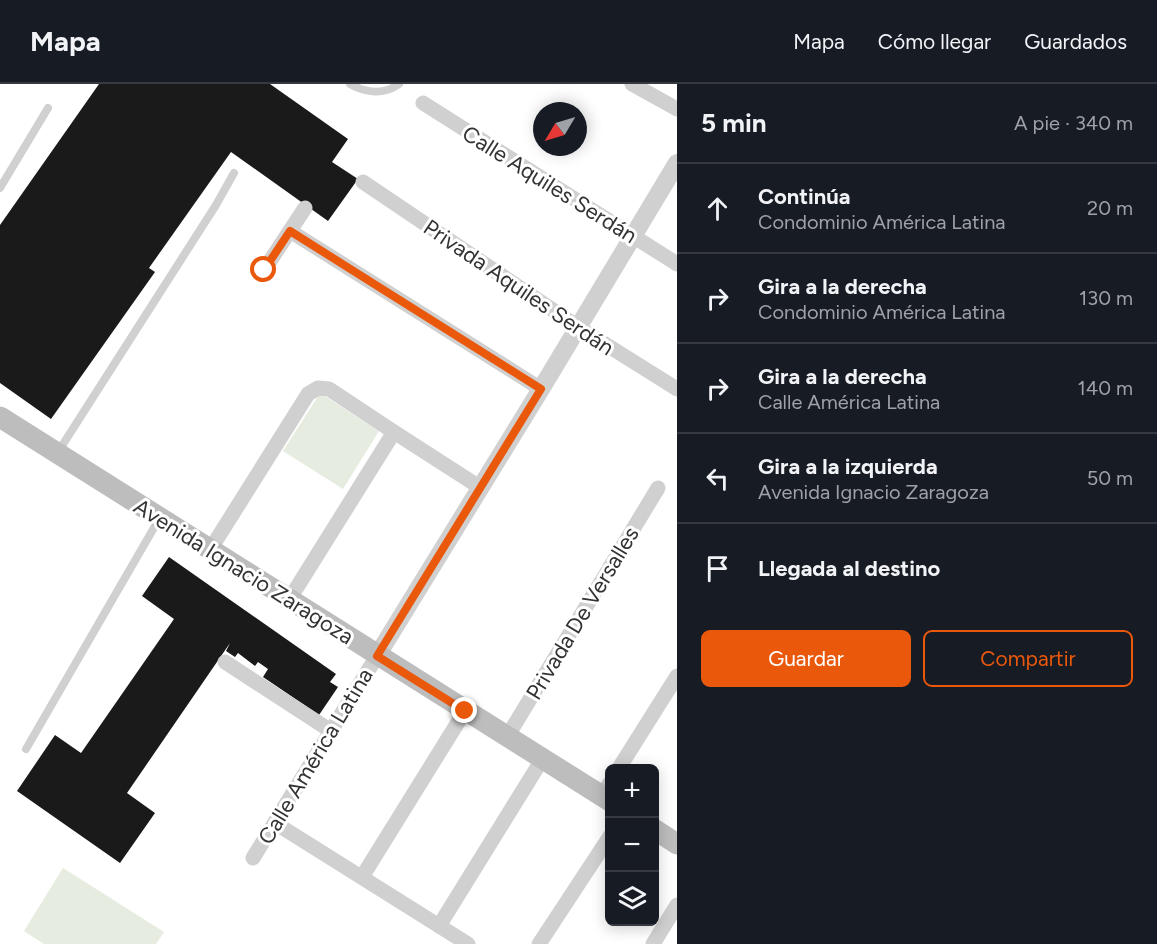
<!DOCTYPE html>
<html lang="es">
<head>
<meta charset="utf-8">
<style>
	body { margin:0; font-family:Figtree,sans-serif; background:#20242c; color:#f1f3f6 }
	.controls { position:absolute; right:18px; bottom:18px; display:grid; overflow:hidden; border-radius:9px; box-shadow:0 3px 15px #0003 }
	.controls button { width:54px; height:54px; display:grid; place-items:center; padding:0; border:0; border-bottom:2px solid #363941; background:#171b24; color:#f1f3f6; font:30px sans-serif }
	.compass { position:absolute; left:533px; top:18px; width:54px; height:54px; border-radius:50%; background:#171b24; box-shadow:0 3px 15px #0003; rotate:232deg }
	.stop { position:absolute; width:18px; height:18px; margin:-14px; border:4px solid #ea580c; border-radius:50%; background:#fff }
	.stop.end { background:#ea580c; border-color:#fff; box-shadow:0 2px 6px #0008 }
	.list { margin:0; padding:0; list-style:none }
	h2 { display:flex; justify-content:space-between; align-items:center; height:78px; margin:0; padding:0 24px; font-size:26px }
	h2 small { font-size:20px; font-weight:400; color:#9ea1a6 }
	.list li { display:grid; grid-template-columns:39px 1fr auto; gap:18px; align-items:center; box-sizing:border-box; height:90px; padding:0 24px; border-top:2px solid #363941 }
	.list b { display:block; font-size:22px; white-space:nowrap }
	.list p { margin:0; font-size:20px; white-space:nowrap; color:#9ea1a6 }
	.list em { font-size:20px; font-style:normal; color:#9ea1a6 }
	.actions { display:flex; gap:12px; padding:18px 24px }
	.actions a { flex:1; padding:14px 0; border:2px solid #ea580c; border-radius:9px; text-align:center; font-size:21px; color:#ea580c }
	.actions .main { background:#ea580c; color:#fff }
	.icon { flex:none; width:33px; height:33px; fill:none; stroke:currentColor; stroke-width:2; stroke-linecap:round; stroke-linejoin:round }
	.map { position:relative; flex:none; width:677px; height:860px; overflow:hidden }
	header { display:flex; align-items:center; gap:36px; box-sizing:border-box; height:84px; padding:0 30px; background:#171b24; border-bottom:2px solid #363941 }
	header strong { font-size:28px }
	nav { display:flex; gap:33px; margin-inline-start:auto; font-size:21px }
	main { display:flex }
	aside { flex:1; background:#171b24 }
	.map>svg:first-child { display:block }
	.green { fill:#e6ecdf }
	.building { fill:#1a1a1a }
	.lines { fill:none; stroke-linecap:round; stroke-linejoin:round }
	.service { stroke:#d0d0d0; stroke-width:8 }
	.minor { stroke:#d0d0d0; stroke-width:15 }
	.tertiary { stroke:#d0d0d0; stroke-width:18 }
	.secondary { stroke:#bdbdbd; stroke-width:21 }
	.route { stroke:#ea580c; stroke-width:8 }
	.labels { text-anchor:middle; stroke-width:6; stroke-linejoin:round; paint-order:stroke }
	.street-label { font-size:22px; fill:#333; stroke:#fff }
</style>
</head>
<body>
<header>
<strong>Mapa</strong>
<nav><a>Mapa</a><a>Cómo llegar</a><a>Guardados</a></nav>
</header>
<main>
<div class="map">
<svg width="677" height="860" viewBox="0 0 677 860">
	<rect width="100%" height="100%" fill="#fff"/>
	<!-- green -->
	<g class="green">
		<polygon points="320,309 379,347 343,405 283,367"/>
		<polygon points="63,784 164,848 156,860 44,860 24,847"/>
	</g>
	<!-- building -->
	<g class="building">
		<polygon points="99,0 270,0 348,55 332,78 358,95 328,137 231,68 149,184 155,188 51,335 0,299 0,141"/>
		<polygon points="169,473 336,590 330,598 338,603 319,631 263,593 268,585 258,578 255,582 238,569 235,573 226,567 230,559 127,709 155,729 120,779 17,707 55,651 81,669 174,535 142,512"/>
	</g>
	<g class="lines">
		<!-- service -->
		<g class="service">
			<path d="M350,0C366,9 384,11 399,0"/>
			<polyline points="0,104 48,24"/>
			<polyline points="58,368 216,121 234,89"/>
			<polyline points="26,665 159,435"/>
		</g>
		<!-- minor -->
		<g class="minor">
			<polyline points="632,0 677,25"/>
			<polyline points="423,19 677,180"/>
			<polyline points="363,98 578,243 677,305"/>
			<polyline points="290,147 541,305"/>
			<polyline points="264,186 305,124"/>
			<polyline points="210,466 308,310 318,304 329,305 394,348 481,404"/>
			<polyline points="289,516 394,348"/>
			<polyline points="225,578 331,647"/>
			<polyline points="507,653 658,404"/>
			<polyline points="619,684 677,592"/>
			<polyline points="601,712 610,699"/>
			<polyline points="275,739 468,860"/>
			<polyline points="253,774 377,572"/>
			<polyline points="362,793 465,627"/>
			<polyline points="439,842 543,674"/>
			<polyline points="539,860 610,752"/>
			<polyline points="653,860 677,821"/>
		</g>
		<!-- tertiary -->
		<polyline class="tertiary" points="377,572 541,305 677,79"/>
		<!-- secondary -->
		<g class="secondary">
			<polyline points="0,333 610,717"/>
			<polyline points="654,745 677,760"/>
		</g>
	</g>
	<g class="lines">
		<!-- route -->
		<polyline class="route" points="264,186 290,147 541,305 377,572 465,627"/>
	</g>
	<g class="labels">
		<!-- street labels -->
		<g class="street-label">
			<text transform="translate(550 100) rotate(32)" y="8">Calle Aquiles Serdán</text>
			<text transform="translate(519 203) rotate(34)" y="8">Privada Aquiles Serdán</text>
			<text transform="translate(244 487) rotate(32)" y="8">Avenida Ignacio Zaragoza</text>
			<text transform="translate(582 529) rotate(-59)" y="8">Privada De Versalles</text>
			<text transform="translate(315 672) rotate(-59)" y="8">Calle América Latina</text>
		</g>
	</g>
</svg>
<div class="controls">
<button>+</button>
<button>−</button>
<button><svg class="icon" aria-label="layers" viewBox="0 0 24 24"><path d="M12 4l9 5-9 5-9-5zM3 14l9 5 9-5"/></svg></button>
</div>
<svg class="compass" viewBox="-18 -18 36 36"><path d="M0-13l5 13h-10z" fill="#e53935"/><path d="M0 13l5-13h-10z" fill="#9ea1a6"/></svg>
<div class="stop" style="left:264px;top:186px"></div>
<div class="stop end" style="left:465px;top:627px"></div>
</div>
<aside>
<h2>5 min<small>A pie · 340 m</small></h2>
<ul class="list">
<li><svg class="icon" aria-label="ahead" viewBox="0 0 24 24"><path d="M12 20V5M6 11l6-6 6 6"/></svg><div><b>Continúa</b><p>Condominio América Latina</p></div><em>20 m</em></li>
<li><svg class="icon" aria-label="right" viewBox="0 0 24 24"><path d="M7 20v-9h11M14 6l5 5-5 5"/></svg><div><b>Gira a la derecha</b><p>Condominio América Latina</p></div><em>130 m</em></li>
<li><svg class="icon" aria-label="right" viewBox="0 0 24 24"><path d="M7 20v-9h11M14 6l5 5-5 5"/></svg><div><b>Gira a la derecha</b><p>Calle América Latina</p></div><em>140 m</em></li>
<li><svg class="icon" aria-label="left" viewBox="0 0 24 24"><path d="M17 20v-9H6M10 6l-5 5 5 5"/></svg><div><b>Gira a la izquierda</b><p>Avenida Ignacio Zaragoza</p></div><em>50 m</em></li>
<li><svg class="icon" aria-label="arrive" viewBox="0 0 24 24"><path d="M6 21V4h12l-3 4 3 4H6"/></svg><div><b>Llegada al destino</b></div></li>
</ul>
<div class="actions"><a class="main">Guardar</a><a>Compartir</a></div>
</aside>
</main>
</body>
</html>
